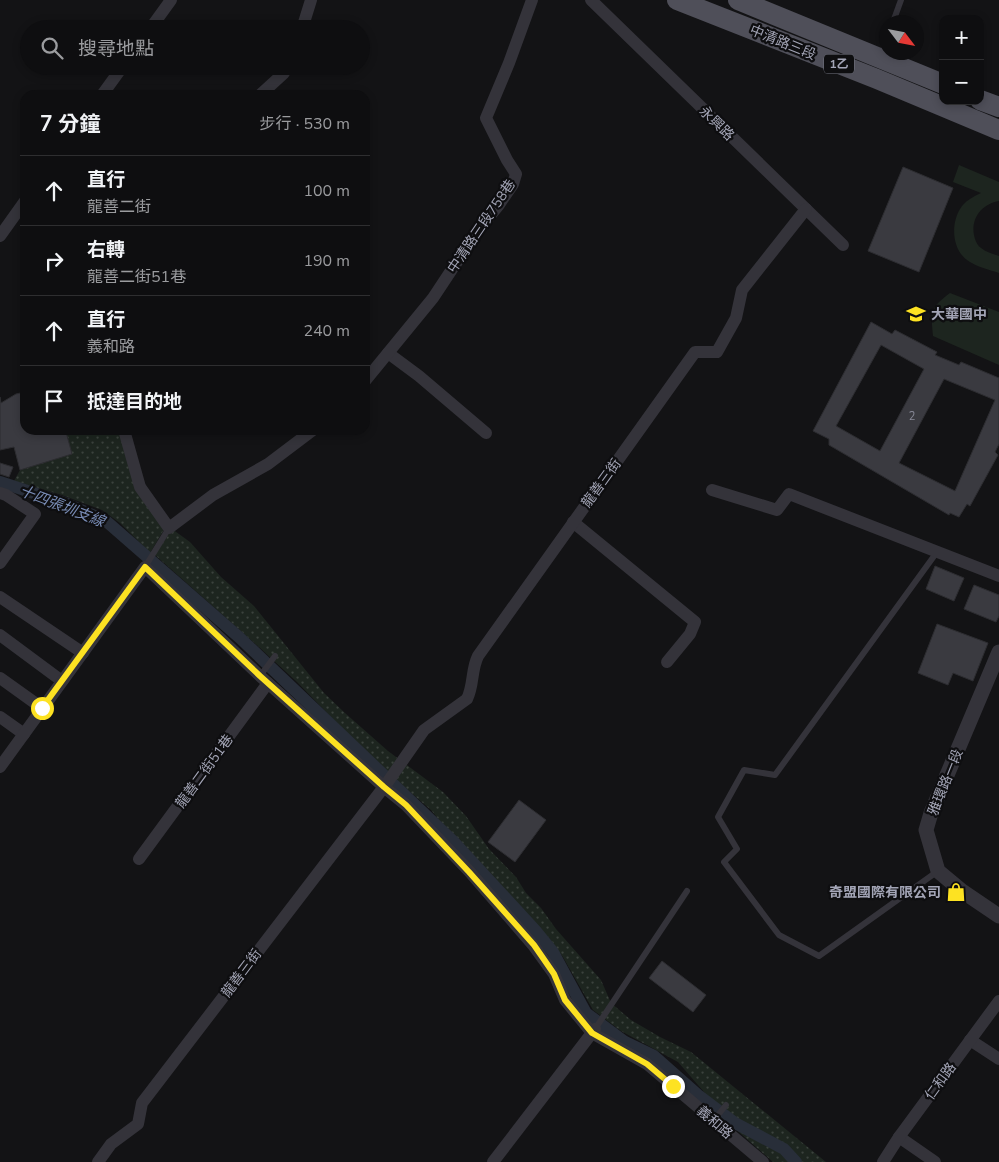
<!DOCTYPE html>
<html lang="zh-TW">
<head>
<meta charset="utf-8">
<style>
	body { margin:0; font-family:"Nunito Sans","Noto Sans TC",sans-serif; background:#1c1c1e; color:#f1f3f6 }
	.controls { position:absolute; right:15px; top:15px; display:grid; overflow:hidden; border-radius:10px; box-shadow:0 2px 8px #0003 }
	.controls button { width:45px; height:45px; display:grid; place-items:center; padding:0; border:0; border-bottom:1px solid #2e2e30; background:#0e0e10; color:#f1f3f6; font:25px sans-serif }
	.compass { position:absolute; left:879px; top:15px; width:45px; height:45px; border-radius:50%; background:#0e0e10; box-shadow:0 2px 8px #0003; rotate:122deg }
	.stop { position:absolute; width:15px; height:15px; margin:-11px; border:4px solid #fde222; border-radius:50%; background:#fff }
	.stop.end { background:#fde222; border-color:#fff; box-shadow:0 1px 5px #0008 }
	.list { margin:0; padding:0; list-style:none }
	h2 { display:flex; justify-content:space-between; align-items:center; height:65px; margin:0; padding:0 20px; font-size:21px }
	h2 small { font-size:16px; font-weight:400; color:#9b9c9f }
	.list li { display:grid; grid-template-columns:32px 1fr auto; gap:15px; align-items:center; box-sizing:border-box; height:70px; padding:0 20px; border-top:1px solid #2e2e30 }
	.list b { display:block; font-size:19px; white-space:nowrap }
	.list p { margin:0; font-size:16px; white-space:nowrap; color:#9b9c9f }
	.list em { font-size:16px; font-style:normal; color:#9b9c9f }
	.icon { flex:none; width:28px; height:28px; fill:none; stroke:currentColor; stroke-width:2; stroke-linecap:round; stroke-linejoin:round }
	.map { position:relative; flex:none; width:999px; height:1162px; overflow:hidden }
	.search { position:absolute; background:#0e0e10; box-shadow:0 2px 8px #0003; left:20px; top:20px; width:350px; height:55px; display:flex; align-items:center; gap:12px; box-sizing:border-box; padding:0 18px; border-radius:28px; color:#9b9c9f; font-size:19px }
	.panel { position:absolute; background:#0e0e10; box-shadow:0 2px 8px #0003; left:20px; top:90px; width:350px; height:345px; border-radius:15px }
	.map>svg:first-child { display:block }
	.green { fill:url(#green-dots) }
	.pitch { fill:#1d251f }
	.lines { fill:none; stroke-linecap:round; stroke-linejoin:round }
	.canal { stroke:#282e39; stroke-width:12 }
	.building { fill:#3a3a40; stroke:#2d2d31; fill-rule:evenodd }
	.service { stroke:#34333a; stroke-width:6 }
	.minor { stroke:#34333a; stroke-width:12 }
	.tertiary { stroke:#34333a; stroke-width:15 }
	.primary { stroke:#4f4f59; stroke-width:20 }
	.route { stroke:#fde222; stroke-width:6 }
	.labels { text-anchor:middle; stroke-width:4.5; stroke-linejoin:round; paint-order:stroke }
	.number-label { font-size:11px; fill:#898a98 }
	.shield { fill:#0e0e10; stroke:#767884; stroke-width:1 }
	.shield-label { font-size:12px; font-weight:bold; fill:#a3a5b6 }
	.street-label { font-size:14px; fill:#a3a5b6; stroke:#0e0e10 }
	.poi-label { font-size:14px; font-weight:bold; fill:#a3a5b6; stroke:#0e0e10; text-anchor:start }
	.water-label { font-size:15px; font-style:italic; fill:#788bb4; stroke:#0e0e10 }
</style>
</head>
<body>
<div class="map">
<svg width="999" height="1162" viewBox="0 0 999 1162">
	<defs>
		<pattern id="green-dots" width="8" height="8" patternUnits="userSpaceOnUse" patternTransform="scale(1.25)"><rect width="8" height="8" fill="#1d251f"/><path d="M2 2h.1M6 6h.1" fill="none" stroke="#3b423d" stroke-width="1.8" stroke-linecap="round"/></pattern>
	</defs>
	<rect width="100%" height="100%" fill="#131315"/>
	<!-- green -->
	<g class="green">
		<polygon points="72,430 121,430 165,528 150,553 120,523 102,510 62,495 14,481 20,470 72,454 66,432"/>
		<polygon points="172,529 190,542 221,577 254,606 324,693 345,713 388,751 443,792 466,816 489,849 516,877 526,893 541,908 556,929 601,980 611,1003 631,1020 660,1037 691,1052 826,1162 773,1162 708,1105 711,1100 678,1062 621,1031 593,1010 563,957 549,938 452,836 431,810 372,759 297,682 260,648 155,555"/>
	</g>
	<!-- pitch -->
	<g class="pitch">
		<path d="M959,165L999,182V201C981,204 969,220 975,239C976,242 978,246 981,248C986,252 993,254 999,256V273C990,270 978,267 970,262C951,251 950,222 962,206C967,200 974,196 981,193L953,182Z"/>
		<path d="M950,293L999,312V365L933,336C931,311 929,309 950,293Z"/>
	</g>
	<g class="lines">
		<!-- canal -->
		<polyline class="canal" points="0,482 67,504 106,521 240,638 453,841 535,930 553,952 586,1013 625,1042 654,1056 698,1095 735,1123 784,1149 796,1162"/>
	</g>
	<!-- building -->
	<g class="building">
		<polygon points="903,167 953,188 919,272 868,251"/>
		<path d="M871,322L892,334L895,330L937,352L935,355L959,365L961,362L999,378V444L995,452L998,455L970,506L967,504L959,517L950,513L949,515L829,445V439L813,431ZM881,345L924,369L880,451L836,426ZM944,379L995,400L955,491L899,463Z"/>
		<polygon points="25,392 25,430 72,430 66,432 72,454 20,470 14,447 0,450 0,397 1,403 16,394"/>
		<polygon points="0,463 13,467 9,477 0,474"/>
		<polygon points="935,566 964,578 954,601 926,589"/>
		<polygon points="974,585 999,595 999,616 996,622 964,609"/>
		<polygon points="937,624 988,643 973,681 953,673 948,685 918,673"/>
		<polygon points="519,800 546,820 515,862 488,842"/>
		<polygon points="662,961 706,995 693,1012 649,978"/>
	</g>
	<g class="lines">
		<!-- service -->
		<g class="service">
			<polyline points="893,22 901,0"/>
			<polyline points="882,56 886,42"/>
			<polyline points="937,552 775,775 744,770 718,817 737,849 724,862 779,935 819,956 938,871"/>
			<polyline points="145,567 169,528"/>
			<polyline points="260,676 275,656"/>
			<polyline points="595,1029 687,891"/>
			<polyline points="714,1120 726,1105"/>
		</g>
		<!-- minor -->
		<g class="minor">
			<polyline points="591,0 843,245"/>
			<polyline points="150,29 171,0"/>
			<polyline points="302,29 311,0"/>
			<polyline points="102,95 123,66"/>
			<polyline points="260,95 284,73 287,66"/>
			<polyline points="0,236 25,201"/>
			<polyline points="388,353 419,376 486,433"/>
			<polyline points="365,381 433,298 476,233 498,206 513,184 516,174 507,160 486,118 509,63 532,0"/>
			<polyline points="124,430 140,487 169,528 213,495 268,464 313,430"/>
			<polyline points="712,490 777,510 789,494 999,576"/>
			<polyline points="0,493 6,495 35,514 0,563"/>
			<polyline points="573,522 695,622 690,634 667,662"/>
			<polyline points="0,597 83,653"/>
			<polyline points="0,635 62,681"/>
			<polyline points="0,678 42,708"/>
			<polyline points="0,717 24,734"/>
			<polyline points="0,767 145,567 260,676 384,787 406,805 469,871 533,945 554,974 565,1000 592,1033 647,1064 763,1162"/>
			<polyline points="139,859 268,683"/>
			<polyline points="970,1040 999,1059"/>
			<polyline points="899,1137 935,1162"/>
			<path d="M98,1162L111,1144L138,1124L142,1103L387,783L424,730L467,699C474,685 471,670 478,656L695,352H717L736,318L742,290L806,209"/>
			<polyline points="493,1162 595,1029"/>
			<polyline points="883,1162 899,1137 999,1001"/>
		</g>
		<!-- tertiary -->
		<polyline class="tertiary" points="999,652 931,813 926,830 938,871 962,891 999,916"/>
		<!-- primary -->
		<g class="primary">
			<polyline points="677,0 877,79 999,130"/>
			<polyline points="738,0 943,84"/>
			<polyline points="980,100 999,107"/>
		</g>
	</g>
	<g class="lines">
		<!-- route -->
		<polyline class="route" points="42,708 145,567 260,676 384,787 406,805 469,872 534,945 554,974 565,1000 592,1033 647,1064 673,1086"/>
	</g>
	<!-- icons -->
	<defs>
		<g id="school-bare" transform="scale(1.5)"><path d="M0-5L7-2L0 1L-7-2ZM-4 1L0 2.5L4 1V4Q0 6-4 4Z" fill="#fde222" stroke="#0e0e10" stroke-width="2.5" paint-order="stroke"/></g>
		<g id="shop-bare" transform="scale(1.5)"><path d="M-5-2.5h2.3a2.7 3.5 0 0 1 5.4 0H5L5.5 6h-11ZM-1.5-2.5h3a1.5 2.3 0 0 0-3 0Z" fill="#fde222" stroke="#0e0e10" stroke-width="2.5" paint-order="stroke"/></g>
	</defs>
	<g fill-rule="evenodd">
		<use href="#school-bare" x="916" y="314"/>
		<use href="#shop-bare" x="956" y="892"/>
	</g>
	<g class="labels">
		<!-- number labels -->
		<g class="number-label">
			<text x="912" y="420">2</text>
		</g>
		<!-- shield labels -->
		<rect class="shield" x="824" y="54.5" width="30" height="19" rx="4"/>
		<g class="shield-label">
			<text x="839" y="68">1乙</text>
		</g>
		<!-- street labels -->
		<g class="street-label">
			<text transform="translate(783 42) rotate(22)" y="5">中清路三段</text>
			<text transform="translate(717 123) rotate(44)" y="5">永興路</text>
			<text transform="translate(481 226) rotate(-56)" y="5">中清路三段758巷</text>
			<text transform="translate(601 483) rotate(-54)" y="5">龍善三街</text>
			<text transform="translate(204 771) rotate(-54)" y="5">龍善二街51巷</text>
			<text transform="translate(945 782) rotate(-68)" y="5">雅環路一段</text>
			<text transform="translate(241 973) rotate(-53)" y="5">龍善三街</text>
			<text transform="translate(940 1081) rotate(-54)" y="5">仁和路</text>
			<text transform="translate(715 1122) rotate(41)" y="5">義和路</text>
		</g>
		<!-- poi labels -->
		<g class="poi-label">
			<text x="931" y="319">大華國中</text>
			<text x="941" y="897" text-anchor="end">奇盟國際有限公司</text>
		</g>
		<!-- water labels -->
		<g class="water-label">
			<text transform="translate(62 506) rotate(21)" y="5">十四張圳支線</text>
		</g>
	</g>
</svg>
<div class="controls">
<button>+</button>
<button>−</button>
</div>
<svg class="compass" viewBox="-18 -18 36 36"><path d="M0-13l5 13h-10z" fill="#e53935"/><path d="M0 13l5-13h-10z" fill="#9b9c9f"/></svg>
<div class="stop" style="left:42px;top:708px"></div>
<div class="stop end" style="left:673px;top:1086px"></div>
<div class="search"><svg class="icon" aria-label="search" viewBox="0 0 24 24"><circle cx="10" cy="10" r="6"/><path d="M15 15l6 6"/></svg>搜尋地點</div>
<section class="panel">
<h2>7 分鐘<small>步行 · 530 m</small></h2>
<ul class="list">
<li><svg class="icon" aria-label="ahead" viewBox="0 0 24 24"><path d="M12 20V5M6 11l6-6 6 6"/></svg><div><b>直行</b><p>龍善二街</p></div><em>100 m</em></li>
<li><svg class="icon" aria-label="right" viewBox="0 0 24 24"><path d="M7 20v-9h11M14 6l5 5-5 5"/></svg><div><b>右轉</b><p>龍善二街51巷</p></div><em>190 m</em></li>
<li><svg class="icon" aria-label="ahead" viewBox="0 0 24 24"><path d="M12 20V5M6 11l6-6 6 6"/></svg><div><b>直行</b><p>義和路</p></div><em>240 m</em></li>
<li><svg class="icon" aria-label="arrive" viewBox="0 0 24 24"><path d="M6 21V4h12l-3 4 3 4H6"/></svg><div><b>抵達目的地</b></div></li>
</ul>
</section>
</div>
</body>
</html>
